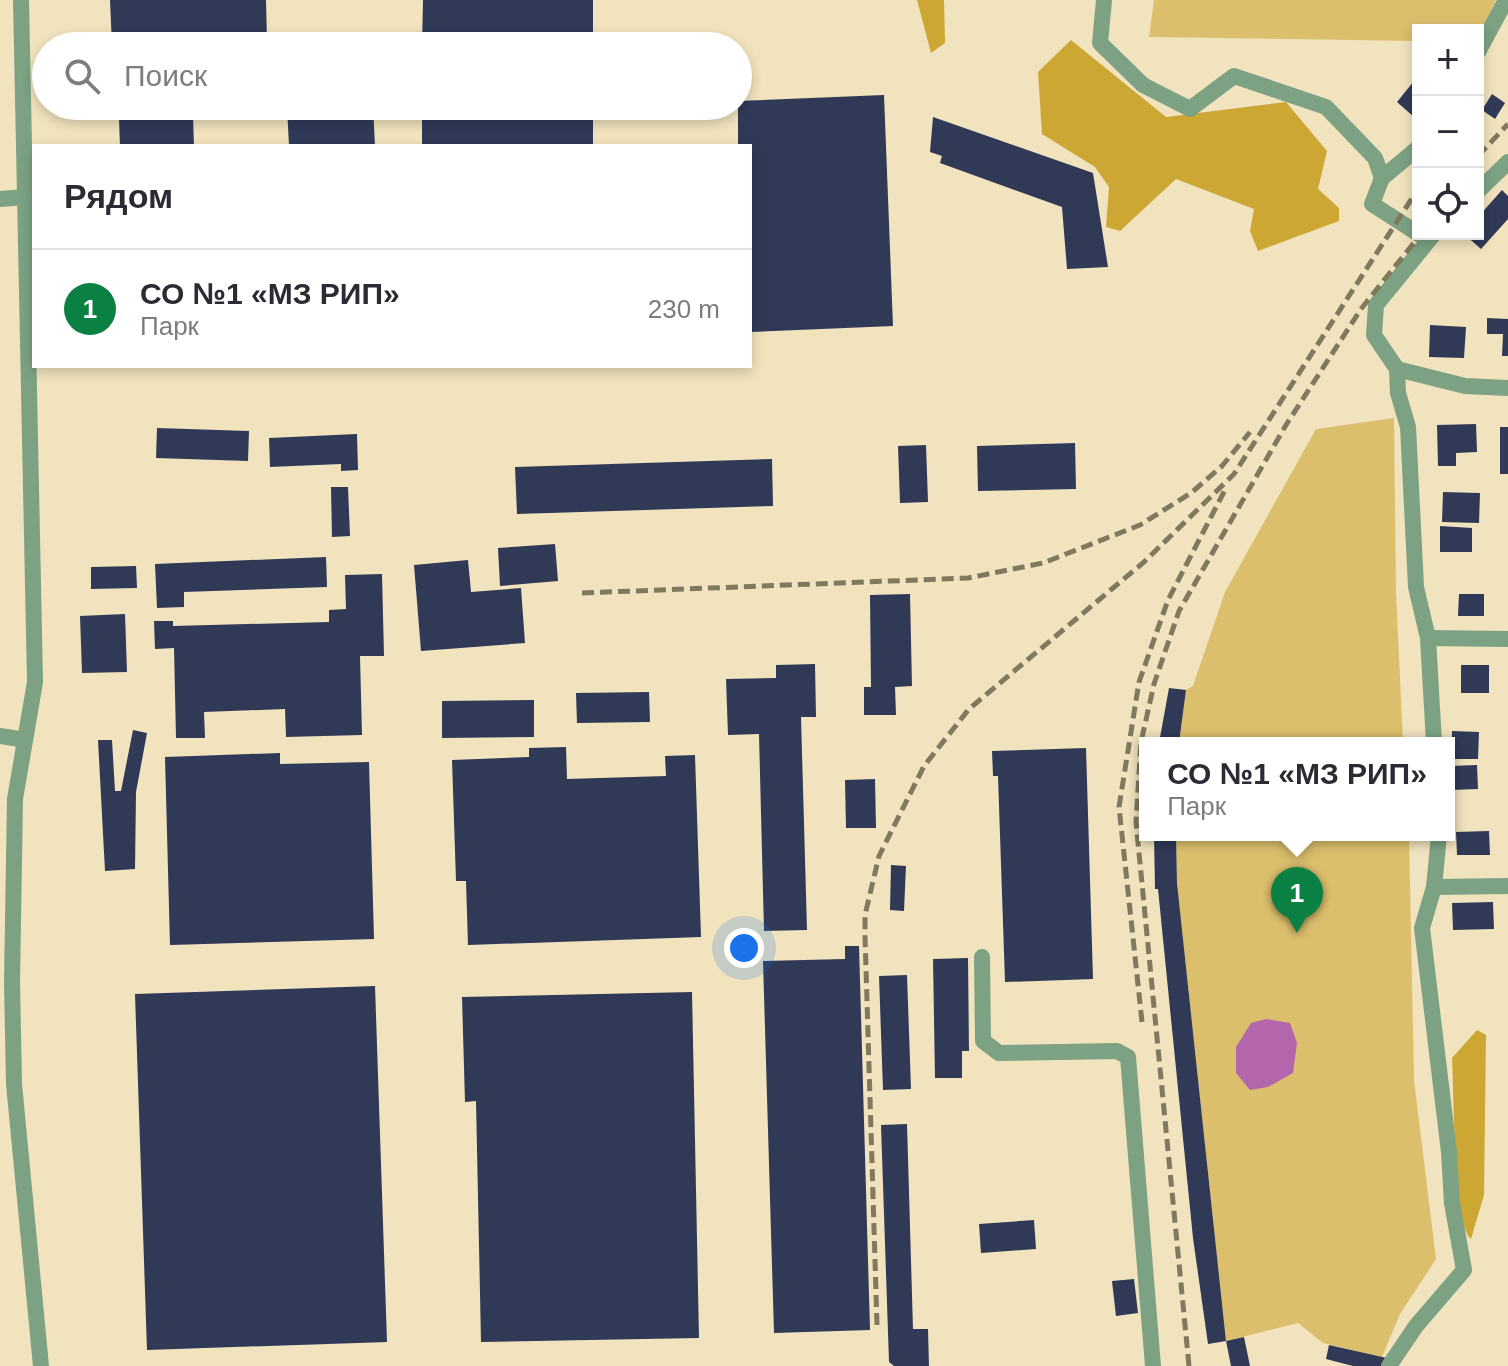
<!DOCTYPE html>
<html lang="ru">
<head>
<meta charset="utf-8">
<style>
	body { margin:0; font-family:Arial,sans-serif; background:#f7f7f7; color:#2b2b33 }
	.controls { position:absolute; right:24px; top:24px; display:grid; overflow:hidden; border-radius:0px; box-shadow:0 4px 12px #0003 }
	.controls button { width:72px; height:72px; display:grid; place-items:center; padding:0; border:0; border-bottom:2px solid #e1e1e2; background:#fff; color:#2b2b33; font:40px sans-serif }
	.you { position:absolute; left:744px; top:948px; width:28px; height:28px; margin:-20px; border:6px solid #fff; border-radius:50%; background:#1a73e8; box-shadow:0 0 0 12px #1a73e833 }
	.badge { display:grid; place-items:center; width:52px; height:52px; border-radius:50%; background:#0b8043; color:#fff; font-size:26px; font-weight:700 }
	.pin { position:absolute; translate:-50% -66px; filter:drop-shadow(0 2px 4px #0008) }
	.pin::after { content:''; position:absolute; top:42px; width:28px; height:24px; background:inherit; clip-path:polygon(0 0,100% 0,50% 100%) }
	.popup { position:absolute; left:1139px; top:737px; width:316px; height:104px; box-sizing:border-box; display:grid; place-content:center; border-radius:0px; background:#fff; filter:drop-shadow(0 2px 6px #0005); font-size:26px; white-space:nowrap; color:#7c7c81 }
	.popup b { font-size:30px; color:#2b2b33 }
	.popup::after { content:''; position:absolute; left:50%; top:100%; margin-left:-16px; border:16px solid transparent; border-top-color:#fff }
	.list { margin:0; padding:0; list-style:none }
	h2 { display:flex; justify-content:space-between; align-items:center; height:104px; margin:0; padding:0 32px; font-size:34px }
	h2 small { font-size:26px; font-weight:400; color:#7c7c81 }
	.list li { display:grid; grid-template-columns:52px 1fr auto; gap:24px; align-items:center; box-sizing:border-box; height:120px; padding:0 32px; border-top:2px solid #e1e1e2 }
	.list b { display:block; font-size:30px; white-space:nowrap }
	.list p { margin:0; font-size:26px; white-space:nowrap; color:#7c7c81 }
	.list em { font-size:26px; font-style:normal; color:#7c7c81 }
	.icon { flex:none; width:44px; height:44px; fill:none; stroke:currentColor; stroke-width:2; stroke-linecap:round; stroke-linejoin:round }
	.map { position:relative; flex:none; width:1508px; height:1366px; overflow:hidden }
	.search { position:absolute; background:#fff; box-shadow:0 4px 12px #0003; left:32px; top:32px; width:720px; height:88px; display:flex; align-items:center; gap:20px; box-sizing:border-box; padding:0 28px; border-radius:44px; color:#7c7c81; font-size:30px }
	.panel { position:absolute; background:#fff; box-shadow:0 4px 12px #0003; left:32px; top:144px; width:720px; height:224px; border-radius:0px }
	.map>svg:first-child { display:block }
	.green { fill:#dcbf6d }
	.forest { fill:#cda734 }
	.water { fill:#b466ad }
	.building { fill:#303a57 }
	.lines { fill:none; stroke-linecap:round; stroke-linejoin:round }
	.minor { stroke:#7ca283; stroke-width:16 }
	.rail { stroke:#81785e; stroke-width:5; stroke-dasharray:12 6; stroke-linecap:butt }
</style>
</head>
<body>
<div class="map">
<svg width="1508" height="1366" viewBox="0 0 1508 1366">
	<rect width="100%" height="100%" fill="#f1e3bd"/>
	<!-- green -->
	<g class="green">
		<polygon points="1154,0 1496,0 1478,42 1478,30 1418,30 1418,41 1149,37"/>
		<polygon points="1394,418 1396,592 1403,743 1179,743 1186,690 1193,686 1225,592 1316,429"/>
		<polygon points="1176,835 1409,835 1414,1080 1436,1259 1400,1314 1382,1357 1323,1343 1298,1323 1226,1341 1177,883"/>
	</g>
	<!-- forest -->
	<g class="forest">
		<polygon points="917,0 944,0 945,43 931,53"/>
		<polygon points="1071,40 1166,117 1286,102 1327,151 1318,189 1339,208 1339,221 1258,251 1250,231 1254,209 1176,179 1120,231 1106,227 1109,187 1095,167 1042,134 1038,72"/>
		<path d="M1477,1030L1486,1035L1484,1195L1471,1239C1453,1224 1454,1089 1452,1058Z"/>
	</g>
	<!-- water -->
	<polygon class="water" points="1266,1019 1290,1023 1297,1043 1293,1073 1268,1087 1250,1090 1236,1073 1236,1047 1251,1023"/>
	<!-- building -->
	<g class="building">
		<polygon points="110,0 266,0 267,41 112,46"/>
		<polygon points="423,0 593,0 593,46 422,46"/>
		<polygon points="1418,76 1418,113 1414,117 1397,102"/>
		<polygon points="1492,94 1505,103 1495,119 1482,110"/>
		<polygon points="884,95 893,326 750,332 750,146 738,146 738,101"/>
		<polygon points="287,106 373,106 375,146 289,146"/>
		<rect x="422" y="106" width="171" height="40"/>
		<polygon points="193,116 194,146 120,146 119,119"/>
		<polygon points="933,117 1093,173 1108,267 1067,269 1062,207 940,163 942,156 930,152"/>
		<polygon points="1502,190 1508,196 1508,219 1481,249 1464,234 1478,234 1478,217"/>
		<polygon points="1487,318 1508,319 1508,356 1502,356 1503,334 1487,334"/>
		<polygon points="1430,325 1466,327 1464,358 1429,357"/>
		<polygon points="1476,424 1477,452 1456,453 1456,466 1438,466 1437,425"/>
		<rect x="1500" y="427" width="8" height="47"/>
		<polygon points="157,428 249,431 248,461 156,458"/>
		<polygon points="357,434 358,470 341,471 341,464 270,467 269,438"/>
		<polygon points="1075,443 1076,489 978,491 977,446"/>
		<polygon points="926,445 928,502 900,503 898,446"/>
		<polygon points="772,459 773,506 517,514 515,467"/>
		<polygon points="331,487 348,487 350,536 332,537"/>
		<polygon points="1443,492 1480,493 1479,523 1442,522"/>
		<polygon points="1440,526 1472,528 1472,552 1440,552"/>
		<polygon points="555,544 558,581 500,586 498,548"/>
		<polygon points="326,557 327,587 184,592 184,607 157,608 155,564"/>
		<polygon points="468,560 471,592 521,588 525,643 421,651 414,565"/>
		<polygon points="136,566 137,588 91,589 91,567"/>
		<polygon points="382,574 384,656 360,656 362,735 286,737 285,709 204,712 205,738 176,738 174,648 155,649 154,621 173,621 173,626 329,622 329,610 346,609 345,575"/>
		<polygon points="910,594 912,686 895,687 896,715 864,715 864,687 871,687 870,595"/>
		<polygon points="1459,594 1484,594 1484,616 1458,616"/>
		<polygon points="125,614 127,672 82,673 80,616"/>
		<polygon points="815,664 816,717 801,717 807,930 764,931 759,734 728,735 726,679 776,678 776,665"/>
		<rect x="1461" y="665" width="28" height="28"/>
		<polygon points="1169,688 1186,690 1179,743 1159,743"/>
		<polygon points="649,692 650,722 577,723 576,693"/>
		<polygon points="534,700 534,737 442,738 442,701"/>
		<polygon points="133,730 147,733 136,792 135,869 105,871 98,740 112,740 115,791 121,791"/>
		<polygon points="1452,731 1479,732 1478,759 1451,759"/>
		<polygon points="566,747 567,779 666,776 665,756 695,755 701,937 468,945 466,881 456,881 452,760 529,757 529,748"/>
		<polygon points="1086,748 1093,979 1005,982 998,776 993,776 992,751"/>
		<polygon points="280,753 280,764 369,762 374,939 170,945 165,757"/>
		<polygon points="1477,765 1478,789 1450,790 1449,766"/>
		<polygon points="875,779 876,828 846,828 845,780"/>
		<polygon points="1489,831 1490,855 1457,855 1456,832"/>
		<polygon points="1154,835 1176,835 1177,883 1226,1341 1208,1344 1193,1238 1158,889 1155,889"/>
		<polygon points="891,865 906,866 904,911 890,910"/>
		<polygon points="1493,902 1494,929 1453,930 1452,903"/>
		<polygon points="845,946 859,946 870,1330 774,1333 763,961 845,959"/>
		<polygon points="968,958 969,1051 962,1051 962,1078 935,1078 933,959"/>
		<polygon points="907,975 911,1089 883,1090 879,976"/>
		<polygon points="375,986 387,1342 147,1350 135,994"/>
		<polygon points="692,992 699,1338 481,1342 476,1101 465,1102 462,997"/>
		<polygon points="907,1124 913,1329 928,1329 929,1366 894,1366 889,1362 881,1125"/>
		<polygon points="1034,1220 1036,1249 981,1253 979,1224"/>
		<polygon points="1134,1279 1138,1313 1116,1316 1112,1281"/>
		<polygon points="1244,1337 1250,1366 1231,1366 1226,1341"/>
		<polygon points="1329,1345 1387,1358 1385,1366 1353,1366 1326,1359"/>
	</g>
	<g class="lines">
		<!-- minor -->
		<g class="minor">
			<polyline points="21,0 35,682 15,799 12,981 14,1084 41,1366"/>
			<polyline points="1104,0 1100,43 1143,85 1190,109 1234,76 1326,107 1375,158 1382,178"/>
			<polyline points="1478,52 1506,0"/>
			<polyline points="1418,148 1382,178 1372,204 1428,240"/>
			<polyline points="1478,191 1508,162"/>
			<polyline points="0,199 24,197"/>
			<polyline points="1434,234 1376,305 1374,335 1397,369 1398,393 1408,427 1416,587 1428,638 1434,743"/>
			<polyline points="1397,369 1465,386 1508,388"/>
			<polyline points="1428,638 1508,639"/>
			<polyline points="0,736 25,740"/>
			<polyline points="1434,887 1508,886"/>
			<polyline points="982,957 983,1041 999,1053 1117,1051 1128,1057 1153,1366"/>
			<polyline points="1389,1366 1416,1326 1464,1270 1452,1203 1449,1152 1422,928 1434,887 1439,835"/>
		</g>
		<!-- rail -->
		<g class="rail">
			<polyline points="1478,156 1508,124"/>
			<polyline points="582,593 968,578 1043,563 1140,525 1191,493 1222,466 1250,432"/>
			<polyline points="1142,1022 1119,807 1139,682 1168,600 1226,488"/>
			<polyline points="877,1325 865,936 865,915 879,856 924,766 969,709 1144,562 1234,474 1418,189"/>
			<polyline points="1189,1366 1136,822 1141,742 1154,684 1179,611 1286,425 1361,309 1421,234"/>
		</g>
	</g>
</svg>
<div class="controls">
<button>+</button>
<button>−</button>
<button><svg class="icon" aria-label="locate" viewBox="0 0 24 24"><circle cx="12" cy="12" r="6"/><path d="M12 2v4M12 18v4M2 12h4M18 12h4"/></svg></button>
</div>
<div class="you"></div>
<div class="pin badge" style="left:1297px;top:933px">1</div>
<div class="popup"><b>СО №1 «МЗ РИП»</b>Парк</div>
<div class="search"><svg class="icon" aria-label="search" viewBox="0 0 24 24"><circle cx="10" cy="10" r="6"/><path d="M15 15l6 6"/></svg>Поиск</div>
<section class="panel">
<h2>Рядом<small></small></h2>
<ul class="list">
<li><span class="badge">1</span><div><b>СО №1 «МЗ РИП»</b><p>Парк</p></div><em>230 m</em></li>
</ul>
</section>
</div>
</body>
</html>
